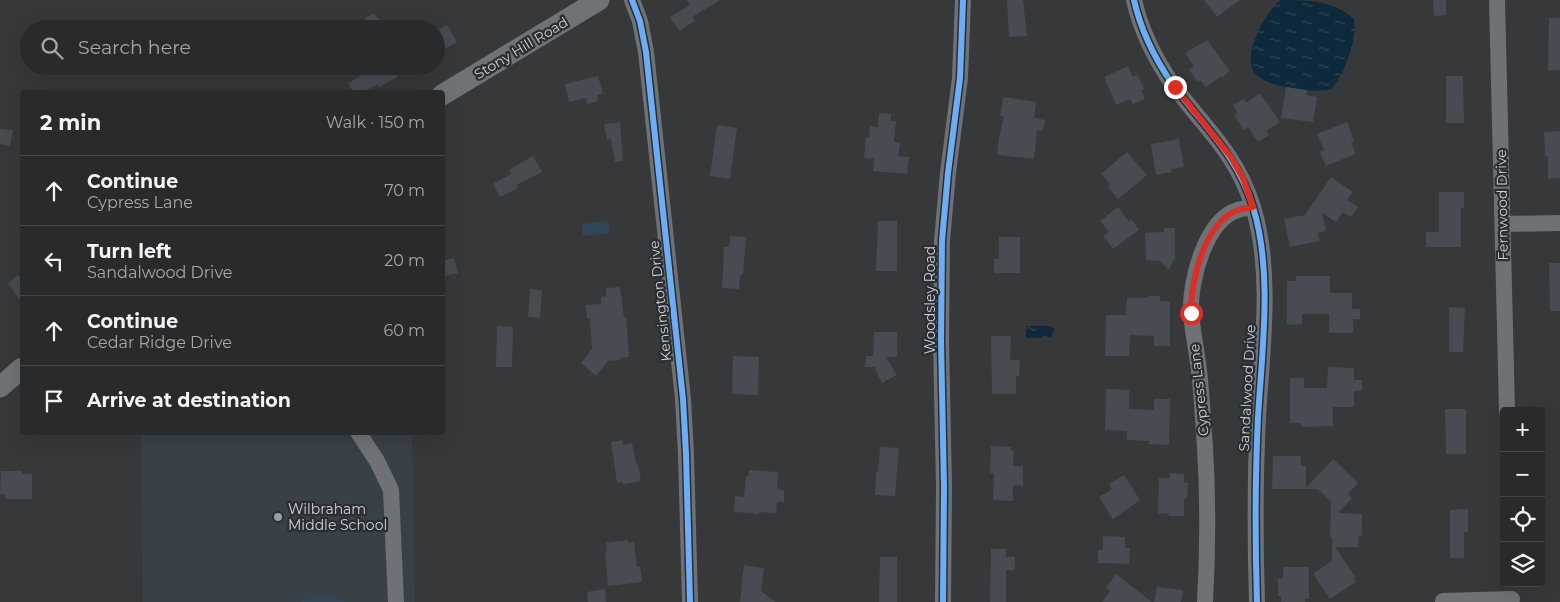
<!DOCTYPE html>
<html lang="en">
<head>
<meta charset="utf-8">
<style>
	body { margin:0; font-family:Montserrat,sans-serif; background:#343638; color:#f1f3f6 }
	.controls { position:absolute; right:15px; bottom:15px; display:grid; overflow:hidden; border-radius:5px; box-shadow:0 5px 20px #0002 }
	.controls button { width:45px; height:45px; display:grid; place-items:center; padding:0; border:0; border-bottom:1px solid #444648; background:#282a2c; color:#f1f3f6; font:25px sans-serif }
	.stop { position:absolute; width:15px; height:15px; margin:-11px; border:4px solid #d93025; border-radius:50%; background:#fff }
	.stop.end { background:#d93025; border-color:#fff; box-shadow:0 1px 5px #0008 }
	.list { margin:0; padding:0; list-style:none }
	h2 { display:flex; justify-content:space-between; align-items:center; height:65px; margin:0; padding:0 20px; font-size:21px }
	h2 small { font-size:16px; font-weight:400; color:#a5a7a9 }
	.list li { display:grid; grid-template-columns:32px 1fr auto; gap:15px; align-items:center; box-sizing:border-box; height:70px; padding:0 20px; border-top:1px solid #444648 }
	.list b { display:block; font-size:19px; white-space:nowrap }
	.list p { margin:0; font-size:16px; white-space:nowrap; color:#a5a7a9 }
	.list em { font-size:16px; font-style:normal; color:#a5a7a9 }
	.icon { flex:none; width:28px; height:28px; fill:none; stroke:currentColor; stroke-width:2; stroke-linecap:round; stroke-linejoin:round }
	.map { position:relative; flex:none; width:1560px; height:602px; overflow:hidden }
	.search { position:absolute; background:#282a2c; box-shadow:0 5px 20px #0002; left:20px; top:20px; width:425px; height:55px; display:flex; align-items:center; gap:12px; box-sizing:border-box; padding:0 18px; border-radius:28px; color:#a5a7a9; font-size:19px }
	.panel { position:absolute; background:#282a2c; box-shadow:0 5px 20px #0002; left:20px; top:90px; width:425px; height:345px; border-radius:5px }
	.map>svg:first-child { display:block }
	.built { fill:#384147 }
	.garden { fill:#314657 }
	.water { fill:url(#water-ripples) }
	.building { fill:#464c52 }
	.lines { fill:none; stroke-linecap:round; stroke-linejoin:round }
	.minor { stroke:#6e7276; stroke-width:16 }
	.major { stroke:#6d7376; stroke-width:21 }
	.cycleway-casing { stroke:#2a2e32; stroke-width:9 }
	.cycleway { stroke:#6dadf4; stroke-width:6 }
	.route { stroke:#d93025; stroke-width:6 }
	.poi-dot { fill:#999c9e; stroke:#2a2e32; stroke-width:2 }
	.labels { text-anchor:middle; stroke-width:4.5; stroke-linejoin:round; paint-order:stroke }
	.street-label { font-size:14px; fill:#cfd2d4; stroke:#2a2e32 }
	.poi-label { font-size:14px; fill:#cfd2d4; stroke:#2a2e32; text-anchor:start }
</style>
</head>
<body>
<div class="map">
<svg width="1560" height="602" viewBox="0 0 1560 602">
	<defs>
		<pattern id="water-ripples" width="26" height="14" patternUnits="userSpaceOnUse" patternTransform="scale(1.25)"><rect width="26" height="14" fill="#0f293c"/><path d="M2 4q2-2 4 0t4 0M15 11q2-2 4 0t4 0" fill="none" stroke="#314757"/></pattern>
	</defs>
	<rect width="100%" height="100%" fill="#36383a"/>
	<!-- built -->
	<polygon class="built" points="141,433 412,433 415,602 143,602"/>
	<!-- garden -->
	<g class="garden">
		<polygon points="608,221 610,233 583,236 582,224"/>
		<polygon points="323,596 333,597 347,602 299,602 313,597"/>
	</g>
	<!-- water -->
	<g class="water">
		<path d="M1281,0C1309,0 1333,0 1354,19C1358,37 1344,77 1331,89C1314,94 1265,88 1254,72C1242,55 1266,10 1281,0Z"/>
		<polygon points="1026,326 1050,326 1054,328 1053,334 1050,337 1026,338"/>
	</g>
	<!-- building -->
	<g class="building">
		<polygon points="687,0 720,0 692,17 695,21 679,31 670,17 690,5"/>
		<polygon points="1007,0 1023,0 1027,36 1009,37"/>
		<polygon points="1204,0 1240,0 1217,17"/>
		<polygon points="1433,0 1446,0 1446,15 1434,16"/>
		<polygon points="374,13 385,29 373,29 365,18"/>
		<polygon points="1549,18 1560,18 1560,70 1548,70"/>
		<polygon points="447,25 457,42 436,54 436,31"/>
		<polygon points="1207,40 1230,71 1222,78 1221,76 1206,87 1200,80 1198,82 1189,70 1194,66 1185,53"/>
		<polygon points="378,66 392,66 398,77 379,87 378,84 363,92 353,92 348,83"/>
		<polygon points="1128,66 1133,77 1138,75 1144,89 1141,90 1145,99 1133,104 1130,99 1116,105 1104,77"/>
		<polygon points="598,76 603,94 597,95 598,101 587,104 586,98 569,102 565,84"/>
		<polygon points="1446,76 1463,76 1464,123 1446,123"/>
		<polygon points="1286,87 1307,90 1306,95 1317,97 1313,122 1281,118"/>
		<polygon points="1260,93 1280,122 1266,131 1269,135 1258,142 1248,127 1244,130 1234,115 1238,113 1233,105 1244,99 1246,103"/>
		<polygon points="1003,97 1036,102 1034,118 1045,120 1043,131 1037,130 1034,159 997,155 999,138 1004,116 1000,116"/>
		<polygon points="879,113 891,114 891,121 896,121 894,142 900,143 898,156 909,157 907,174 873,171 874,159 864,158 866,137 869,138 870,126 878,127"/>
		<polygon points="620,122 623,161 615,162 611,139 607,140 604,124"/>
		<polygon points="1347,122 1354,141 1351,142 1356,154 1326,166 1320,152 1324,150 1317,134"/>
		<polygon points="717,125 737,128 730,179 710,176"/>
		<polygon points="0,129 13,130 10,146 0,144"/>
		<polygon points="1560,131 1560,178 1548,179 1548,156 1545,156 1544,132"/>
		<polygon points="1179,139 1184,167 1171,169 1172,172 1156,175 1151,144"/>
		<polygon points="1127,152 1147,175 1118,199 1108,187 1110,184 1101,174"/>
		<polygon points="533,156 542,172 516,185 518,188 500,197 493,184 511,174 509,170"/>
		<polygon points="1331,177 1353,192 1347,200 1358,207 1351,217 1343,212 1336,222 1322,213 1326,231 1318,233 1320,241 1290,247 1284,219 1305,215"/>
		<polygon points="1439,192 1464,192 1464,208 1461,208 1461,247 1426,247 1426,232 1439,232"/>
		<polygon points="1118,207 1129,222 1131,219 1139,230 1113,249 1103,236 1109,232 1100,221"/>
		<polygon points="878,221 897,221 897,271 876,271"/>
		<polygon points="1164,228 1175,228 1175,260 1173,260 1169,270 1160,261 1146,260 1145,233 1164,232"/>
		<polygon points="730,236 746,237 743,275 740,275 739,289 722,288 724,247 729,247"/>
		<polygon points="999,237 1020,237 1020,273 994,273 994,259 999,259"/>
		<polygon points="454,258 458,273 445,276 442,261"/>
		<polygon points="1549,263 1560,263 1560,311 1550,311"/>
		<polygon points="18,275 22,281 22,303 8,283"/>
		<polygon points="1296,276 1330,276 1330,293 1352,293 1352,309 1360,309 1360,319 1353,319 1353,333 1329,333 1329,314 1302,314 1302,324 1287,325 1287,281 1296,281"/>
		<polygon points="620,287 624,317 626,317 629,357 620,358 620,360 608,361 596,376 581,363 592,349 590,318 587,319 586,305 601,304 601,297 606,296 606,288"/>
		<polygon points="530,289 542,290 540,318 528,317"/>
		<polygon points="1148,296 1160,296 1160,301 1170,302 1170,346 1154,346 1154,336 1130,335 1129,356 1105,356 1106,315 1126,315 1127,298 1148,298"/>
		<polygon points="1449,307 1465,308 1463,352 1449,352"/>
		<polygon points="497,326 513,327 512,367 496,367"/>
		<polygon points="874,332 897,332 897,357 886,357 897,375 882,383 874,367 865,367 866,356 873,356"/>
		<polygon points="991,336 1011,336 1010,360 1020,360 1019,376 1016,376 1016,394 992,394"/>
		<polygon points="733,356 759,357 758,395 732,394"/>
		<polygon points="1328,367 1354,368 1354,380 1362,380 1362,391 1354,391 1354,407 1333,407 1333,426 1301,427 1301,423 1290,423 1290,378 1304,378 1304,388 1327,388"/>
		<polygon points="1106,389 1129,390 1129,409 1154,410 1154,399 1170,399 1169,445 1149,444 1149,441 1127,440 1127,431 1105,430"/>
		<polygon points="1445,409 1466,409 1466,454 1446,454"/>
		<polygon points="623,440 623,445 632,443 636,464 638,464 641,481 623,484 623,482 617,483 611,442"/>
		<polygon points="991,446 1011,447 1011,451 1014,451 1013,466 1023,466 1023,486 1013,485 1013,501 993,500 994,473 990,473"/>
		<polygon points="880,447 899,448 895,496 875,495 876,472 878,472"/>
		<polygon points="1273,456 1301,456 1301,466 1306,466 1306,488 1333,459 1358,483 1348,494 1352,498 1338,513 1362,514 1362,536 1359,535 1358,547 1335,547 1356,578 1354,579 1356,582 1330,599 1313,574 1332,561 1332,537 1330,537 1331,502 1318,489 1272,489"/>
		<polygon points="749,470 778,472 777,489 784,490 784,502 777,502 776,513 759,512 759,514 734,512 735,496 744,497 746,476 749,476"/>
		<polygon points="1,471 22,471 22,474 32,474 32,499 5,499 5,494 0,494"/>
		<polygon points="1170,473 1184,474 1184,483 1188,483 1187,499 1184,498 1184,516 1169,516 1169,514 1158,513 1159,478 1170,478"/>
		<polygon points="1124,475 1140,500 1113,519 1099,497 1112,489 1109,484"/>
		<polygon points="1468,509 1468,532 1464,532 1464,558 1450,558 1450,510"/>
		<polygon points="1103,536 1125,537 1125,548 1130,548 1129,564 1098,563 1098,550 1103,550"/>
		<polygon points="628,540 628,543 634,542 637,567 640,566 642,582 608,586 605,552 607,552 606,543"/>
		<polygon points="991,549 1006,549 1006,557 1015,557 1015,570 1006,570 1006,602 990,602"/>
		<polygon points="880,557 897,557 897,602 879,602"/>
		<polygon points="744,565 764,568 761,591 776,602 740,602"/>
		<polygon points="1283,567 1309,567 1309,599 1305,599 1305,602 1281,602 1281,596 1278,596 1278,579 1283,579"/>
		<polygon points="1116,574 1152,602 1102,602 1110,591 1106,588"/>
		<polygon points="1157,587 1183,590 1181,602 1154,602"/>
		<polygon points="605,589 606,602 588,602 587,592"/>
	</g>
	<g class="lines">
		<!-- minor -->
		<g class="minor">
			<polyline points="632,0 640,21 646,52 683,399 686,454 690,602"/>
			<path d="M1134,0C1141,31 1155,59 1173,85C1204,127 1237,154 1253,207C1273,272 1262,350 1258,417C1255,479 1255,540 1257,602"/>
			<polyline points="1497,0 1507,411"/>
			<polyline points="1503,224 1560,223"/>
			<polyline points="358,432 377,461 391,490 396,602"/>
			<polyline points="1443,601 1512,599"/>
			<polyline points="943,602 944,487 941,341 942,241 948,173 960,78 963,0"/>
			<path d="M1205,602C1208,550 1208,498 1205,447C1203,422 1202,396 1199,371C1197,351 1192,331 1191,311C1190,281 1205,220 1238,210C1243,208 1249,208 1253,207"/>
		</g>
		<!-- major -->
		<g class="major">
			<polyline points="442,95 599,0"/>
			<polyline points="0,387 22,368"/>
		</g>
		<!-- cycleway casing -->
		<g class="cycleway-casing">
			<g id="cycleway">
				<polyline points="632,0 640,21 646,52 683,399 686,454 690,602"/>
				<path d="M1134,0C1141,31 1155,59 1173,85C1204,127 1237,154 1253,207C1273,272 1262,350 1258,417C1255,479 1255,540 1257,602"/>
				<polyline points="943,602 944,487 941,341 942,241 948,173 960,78 963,0"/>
			</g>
		</g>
		<!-- cycleway -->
		<use href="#cycleway" class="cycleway"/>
	</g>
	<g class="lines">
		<!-- route -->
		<path class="route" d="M1175,87L1231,157L1243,178L1253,207C1248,208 1242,208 1238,210C1204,222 1191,281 1191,313"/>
	</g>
	<!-- markers -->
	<circle class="poi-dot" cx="278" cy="517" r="5"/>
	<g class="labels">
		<!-- street labels -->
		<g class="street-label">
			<text transform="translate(521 48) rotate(-31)" y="5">Stony Hill Road</text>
			<text transform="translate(1502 205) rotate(-91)" y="5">Fernwood Drive</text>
			<text transform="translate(930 300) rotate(-90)" y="5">Woodsley Road</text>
			<text transform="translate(660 301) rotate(-96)" y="5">Kensington Drive</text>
			<text transform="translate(1247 388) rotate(-87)" y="5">Sandalwood Drive</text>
			<text transform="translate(1199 390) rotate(-96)" y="5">Cypress Lane</text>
		</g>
		<!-- poi labels -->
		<g class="poi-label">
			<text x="288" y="514">Wilbraham<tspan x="288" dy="16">Middle School</tspan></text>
		</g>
	</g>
</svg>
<div class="controls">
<button>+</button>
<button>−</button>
<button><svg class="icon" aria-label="locate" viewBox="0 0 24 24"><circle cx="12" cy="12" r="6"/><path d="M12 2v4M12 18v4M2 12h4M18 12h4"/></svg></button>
<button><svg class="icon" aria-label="layers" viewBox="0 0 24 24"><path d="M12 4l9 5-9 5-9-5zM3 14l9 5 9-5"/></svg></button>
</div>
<div class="stop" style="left:1191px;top:313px"></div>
<div class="stop end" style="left:1175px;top:87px"></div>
<div class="search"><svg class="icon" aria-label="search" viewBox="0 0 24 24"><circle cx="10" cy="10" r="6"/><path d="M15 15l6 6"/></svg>Search here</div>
<section class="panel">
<h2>2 min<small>Walk · 150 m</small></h2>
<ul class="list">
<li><svg class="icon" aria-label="ahead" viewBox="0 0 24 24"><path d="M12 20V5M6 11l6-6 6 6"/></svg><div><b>Continue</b><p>Cypress Lane</p></div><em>70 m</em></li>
<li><svg class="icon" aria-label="left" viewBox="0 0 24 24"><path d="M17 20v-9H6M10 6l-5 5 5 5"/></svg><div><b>Turn left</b><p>Sandalwood Drive</p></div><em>20 m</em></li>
<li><svg class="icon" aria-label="ahead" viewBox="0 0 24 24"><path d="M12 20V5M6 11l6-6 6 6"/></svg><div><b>Continue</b><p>Cedar Ridge Drive</p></div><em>60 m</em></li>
<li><svg class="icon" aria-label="arrive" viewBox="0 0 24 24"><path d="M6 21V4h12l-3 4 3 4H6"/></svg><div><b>Arrive at destination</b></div></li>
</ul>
</section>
</div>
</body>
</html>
